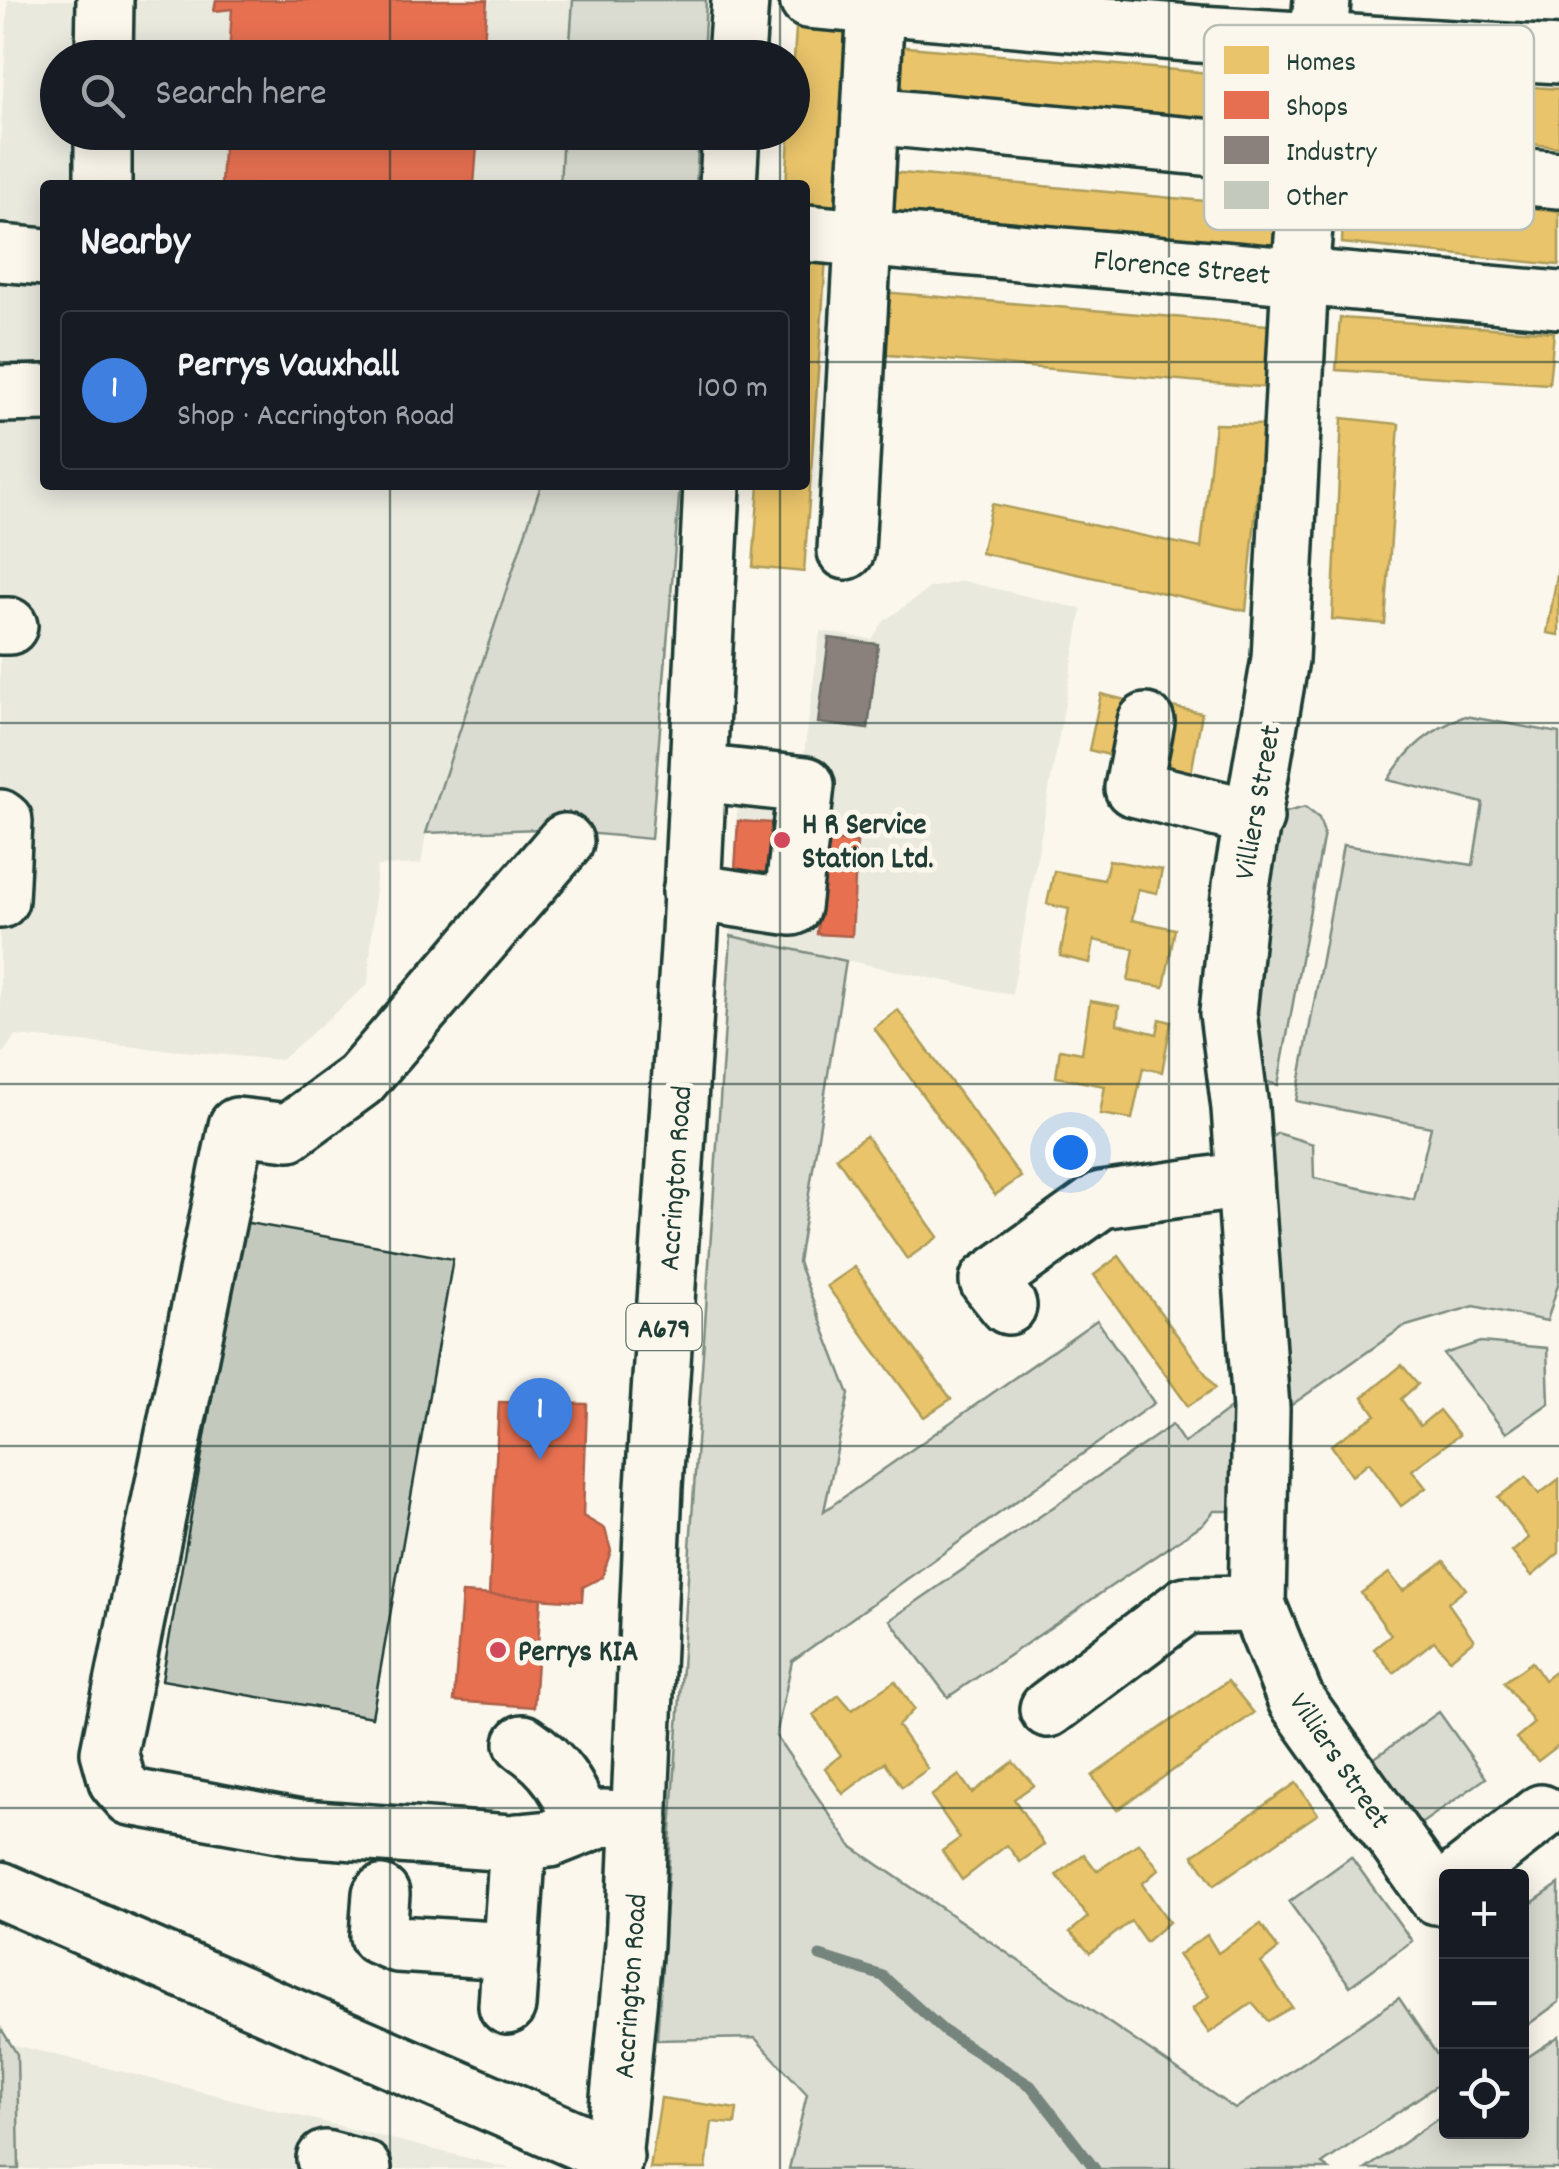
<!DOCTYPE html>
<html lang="en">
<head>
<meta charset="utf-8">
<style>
	body { margin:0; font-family:Dekko,sans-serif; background:#242831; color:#f1f3f6 }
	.controls { position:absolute; right:30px; bottom:30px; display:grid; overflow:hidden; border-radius:10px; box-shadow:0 5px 25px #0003 }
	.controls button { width:90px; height:90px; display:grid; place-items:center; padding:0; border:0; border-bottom:2px solid #363941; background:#171b24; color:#f1f3f6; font:50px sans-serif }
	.you { position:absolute; left:1070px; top:1152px; width:35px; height:35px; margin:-25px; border:8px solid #fff; border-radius:50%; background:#1a73e8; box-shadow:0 0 0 15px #1a73e833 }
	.badge { display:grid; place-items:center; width:65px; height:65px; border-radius:50%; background:#1a73e8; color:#fff; font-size:32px; font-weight:700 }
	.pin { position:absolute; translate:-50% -82px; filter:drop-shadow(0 2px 5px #0008) }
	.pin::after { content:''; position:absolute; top:52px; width:35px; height:30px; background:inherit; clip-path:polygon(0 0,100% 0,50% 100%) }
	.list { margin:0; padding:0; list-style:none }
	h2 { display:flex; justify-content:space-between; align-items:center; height:130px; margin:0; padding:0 40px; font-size:42px }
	h2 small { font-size:32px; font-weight:400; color:#9ea1a6 }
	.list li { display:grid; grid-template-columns:65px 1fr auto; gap:30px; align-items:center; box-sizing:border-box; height:160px; margin:0 20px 20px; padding:0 20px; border:2px solid #363941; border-radius:10px }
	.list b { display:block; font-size:38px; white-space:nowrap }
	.list p { margin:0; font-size:32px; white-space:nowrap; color:#9ea1a6 }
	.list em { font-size:32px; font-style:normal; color:#9ea1a6 }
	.icon { flex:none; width:55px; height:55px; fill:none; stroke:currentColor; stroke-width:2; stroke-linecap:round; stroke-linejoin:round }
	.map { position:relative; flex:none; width:1559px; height:2169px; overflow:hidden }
	.search { position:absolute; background:#171b24; box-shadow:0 5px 25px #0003; left:40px; top:40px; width:770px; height:110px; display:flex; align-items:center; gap:25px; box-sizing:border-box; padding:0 35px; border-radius:55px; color:#9ea1a6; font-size:38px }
	.panel { position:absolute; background:#171b24; box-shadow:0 5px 25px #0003; left:40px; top:180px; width:770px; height:310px; border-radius:10px }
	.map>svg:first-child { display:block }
	.built { fill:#eae9de }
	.green { fill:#dbdcd1; stroke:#7d8c82; stroke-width:2.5 }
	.homes { fill:#e9c46a; stroke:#ac9c5a; stroke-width:2.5 }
	.shops { fill:#e76f51; stroke:#ab6048; stroke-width:2.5 }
	.industry { fill:#8a817c; stroke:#6a6d66; stroke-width:2.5 }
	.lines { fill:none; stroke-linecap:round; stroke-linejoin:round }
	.stream { stroke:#74847b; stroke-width:11 }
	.building { fill:#c4c9be; stroke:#1f3d34; stroke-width:2.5 }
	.minor-casing { stroke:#1f3d34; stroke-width:62 }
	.major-casing { stroke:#1f3d34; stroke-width:62 }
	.minor { stroke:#fbf7ec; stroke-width:55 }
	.major { stroke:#fbf7ec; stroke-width:55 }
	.grid { fill:none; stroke:#1f3d34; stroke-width:2.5; stroke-opacity:0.55 }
	.poi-dot { fill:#d1495b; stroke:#fbf7ec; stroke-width:4 }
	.labels { text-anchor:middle; stroke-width:10; stroke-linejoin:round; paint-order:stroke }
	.shield { fill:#fbf7ec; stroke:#61756b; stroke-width:2.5 }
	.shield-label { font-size:28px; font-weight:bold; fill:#1f3d34 }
	.street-label { font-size:30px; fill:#1f3d34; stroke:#fbf7ec }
	.poi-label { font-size:30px; font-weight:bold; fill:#1f3d34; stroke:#fbf7ec; text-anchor:start }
	.key { fill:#fbf7ec; stroke:#b9bfb5; stroke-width:2.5 }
	.key-label { font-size:28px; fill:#1f3d34 }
</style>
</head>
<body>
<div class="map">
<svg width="1559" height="2169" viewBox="0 0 1559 2169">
	<rect width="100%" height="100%" fill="#fbf7ec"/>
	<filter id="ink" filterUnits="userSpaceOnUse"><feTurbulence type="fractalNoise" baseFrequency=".01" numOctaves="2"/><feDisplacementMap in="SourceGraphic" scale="20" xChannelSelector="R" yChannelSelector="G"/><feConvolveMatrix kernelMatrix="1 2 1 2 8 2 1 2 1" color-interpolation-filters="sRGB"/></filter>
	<g filter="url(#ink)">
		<!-- built -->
		<g class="built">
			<polygon points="8,0 573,0 569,57 58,58 58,132 563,133 560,185 45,185 45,485 541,485 426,833 421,864 377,866 368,984 281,1060 15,1036 0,1057 0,149"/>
			<polygon points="963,581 1082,609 1012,995 731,936 740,749 804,755 820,631 872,639 884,621 930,588"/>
			<polygon points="11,2044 512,2169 19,2169 17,2054"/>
		</g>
		<!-- green -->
		<g class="green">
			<polygon points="573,0 706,0 703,57 569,57"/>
			<polygon points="563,133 699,133 696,185 560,185"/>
			<polygon points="541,485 680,485 651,839 541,829 426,833"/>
			<path d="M1465,716L1559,733V1281L1547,1321L1474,1306L1403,1327L1290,1406L1265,1144L1277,1133L1313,1144L1314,1178L1414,1200L1431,1127L1296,1101L1343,845L1473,865L1483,803L1388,780C1408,748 1430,730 1465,716Z"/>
			<polygon points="1305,807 1319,818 1324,833 1278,1085 1254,1078 1256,940 1279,814"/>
			<polygon points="731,936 846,961 798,1262 849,1394 824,1511 1097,1320 1154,1403 792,1661 776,1736 851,1846 1235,2109 1399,1998 1446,2068 1446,2079 1322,2164 1329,2169 789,2169 807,2094 755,2038 657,2040"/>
			<polygon points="1480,1342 1547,1348 1549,1403 1506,1433 1444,1354"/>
			<polygon points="1232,1407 1232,1511 1214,1511 1204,1523 948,1697 890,1620 1172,1425 1184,1443"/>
			<polygon points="1439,1712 1486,1778 1412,1830 1366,1764"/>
			<polygon points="1351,1857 1412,1941 1350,1986 1289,1902"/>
			<polygon points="1559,1884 1559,2002 1522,2029 1522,1910"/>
			<polygon points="0,2027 17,2054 19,2169 0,2169"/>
			<polygon points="1559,2036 1559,2169 1366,2169 1446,2113 1446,2132 1522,2132 1522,2061"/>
		</g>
		<!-- homes -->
		<g class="homes">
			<polygon points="796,28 855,34 839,217 805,214 805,185 786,185"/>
			<polygon points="896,46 1292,80 1287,142 891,102"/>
			<polygon points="1354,73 1559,89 1559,147 1352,125"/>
			<polygon points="890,172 1280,208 1277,260 886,226"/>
			<polygon points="1344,189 1559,211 1559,265 1342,243"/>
			<polygon points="805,257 826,257 804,572 753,567 759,485 805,485"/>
			<polygon points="882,292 1278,326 1271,388 877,354"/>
			<polygon points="1340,318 1554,332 1549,384 1336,370"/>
			<polygon points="1342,418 1399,424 1385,624 1332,619"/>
			<polygon points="1215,424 1264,425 1246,611 981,553 992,504 1201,548"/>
			<polygon points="1559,564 1559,635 1547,633"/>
			<polygon points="1101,694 1129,701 1117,757 1089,750"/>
			<polygon points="1172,707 1202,713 1191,774 1162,767"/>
			<polygon points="1109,860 1162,870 1157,893 1138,889 1132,920 1175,929 1164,987 1128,981 1134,949 1094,940 1090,963 1060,956 1069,909 1047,904 1054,871 1104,880"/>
			<polygon points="1090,1001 1119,1006 1117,1024 1157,1034 1160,1019 1171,1022 1162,1072 1143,1068 1132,1119 1100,1114 1105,1086 1056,1077 1060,1049 1082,1053"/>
			<polygon points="898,1010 1021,1177 995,1195 874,1028"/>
			<polygon points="866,1136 938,1237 907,1259 836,1157"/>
			<polygon points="1119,1256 1216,1388 1188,1406 1094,1275"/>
			<polygon points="855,1267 951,1399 924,1417 827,1286"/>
			<polygon points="1402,1365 1418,1384 1401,1399 1420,1426 1439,1410 1459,1435 1412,1470 1426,1488 1401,1506 1369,1462 1352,1476 1331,1445 1376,1415 1363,1397"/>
			<polygon points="1526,1477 1539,1494 1559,1479 1559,1553 1532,1576 1512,1552 1529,1538 1498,1497"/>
			<polygon points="1444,1561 1466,1589 1448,1603 1474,1640 1450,1659 1434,1641 1394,1673 1374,1649 1391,1635 1361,1593 1389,1573 1403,1591"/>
			<polygon points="1532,1662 1544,1680 1559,1669 1559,1745 1538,1761 1516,1738 1534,1723 1504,1682"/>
			<polygon points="895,1681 914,1709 898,1726 928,1769 902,1787 885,1762 843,1794 825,1768 841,1755 813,1715 839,1695 852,1710"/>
			<polygon points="1228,1681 1254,1713 1117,1810 1092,1776"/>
			<polygon points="1013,1762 1034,1785 1014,1799 1044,1845 1020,1862 1007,1845 962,1880 942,1851 960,1838 931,1796 959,1775 972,1793"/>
			<polygon points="1296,1783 1318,1814 1214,1885 1193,1855"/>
			<polygon points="1139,1843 1159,1869 1142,1884 1169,1922 1146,1942 1131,1921 1090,1953 1070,1932 1088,1917 1057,1875 1084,1854 1097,1871"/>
			<polygon points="1261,1924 1278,1949 1261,1963 1292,2007 1268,2021 1252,2003 1209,2033 1192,2009 1209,1996 1178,1955 1207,1935 1218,1953"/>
			<polygon points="661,2098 737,2109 735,2124 712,2122 706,2169 650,2169"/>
		</g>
		<!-- shops -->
		<g class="shops">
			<polygon points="216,0 487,0 483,58 229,58 232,9 214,11"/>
			<polygon points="224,132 478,132 474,185 221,185"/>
			<polygon points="738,821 806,825 802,891 734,887"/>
			<polygon points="824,840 857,842 852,936 817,934"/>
			<polygon points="499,1402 587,1404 583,1516 605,1529 611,1551 602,1577 583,1587 582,1601 489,1595"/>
			<polygon points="462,1593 541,1598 534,1707 454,1701"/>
		</g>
		<!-- industry -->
		<polygon class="industry" points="829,638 878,644 868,729 818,723"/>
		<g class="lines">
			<!-- stream -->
			<polyline class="stream" points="820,1956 883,1976 944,2031 1031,2086 1095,2169"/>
		</g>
		<!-- building -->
		<polygon class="building" points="243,1222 453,1259 372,1717 162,1680"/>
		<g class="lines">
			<!-- minor casing -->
			<g class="minor-casing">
				<g id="minor">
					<polyline points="808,0 1199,34 1559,55"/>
					<polyline points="1322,0 1300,277 1280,659 1241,886 1228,1013 1240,1108 1261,1409 1257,1604 1296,1700 1436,1896 1446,1888"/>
					<polyline points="104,58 105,0"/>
					<polyline points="870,116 1559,180"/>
					<polyline points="103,185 103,132"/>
					<polyline points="805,233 1559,300"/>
					<polyline points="0,253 45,257"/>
					<polyline points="0,394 45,393"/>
					<polyline points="846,551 876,5"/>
					<polyline points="0,626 9,626"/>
					<polyline points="1146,722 1133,788 1255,818"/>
					<polyline points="0,818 4,821 0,900"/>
					<polyline points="565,842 360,1080 289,1132 237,1126 109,1752 117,1781 131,1797 301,1828 510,1843 550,1839 603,1818 640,1820"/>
					<polyline points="691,892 792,907 806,785 698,773"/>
					<polyline points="1008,1306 988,1281 1101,1200 1245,1180"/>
					<polyline points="1048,1709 1186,1605 1257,1604"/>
					<path d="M523,1743C556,1765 568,1787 583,1823"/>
					<polyline points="1461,1876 1541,1813"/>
					<polyline points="0,1890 615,2157"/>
					<polyline points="381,1894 378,1936 397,1944 510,1951"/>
					<polyline points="507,2006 518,1842"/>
					<polyline points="325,2159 363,2169"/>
				</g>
			</g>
			<!-- major casing -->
			<g class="major-casing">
				<g id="major">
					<polyline points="736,58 740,0"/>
					<polyline points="728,185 731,132"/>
					<polyline points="612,2169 634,1944 654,1486 690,933 712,485"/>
				</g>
			</g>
			<!-- minor -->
			<use href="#minor" class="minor"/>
			<!-- major -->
			<use href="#major" class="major"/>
		</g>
	</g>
	<!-- grid -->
	<path class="grid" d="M390,0V58M780,0V58M1169,0V2169M390,132V185M780,132V185M0,362H45M805,362H1559M390,485V2169M780,485V2169M0,723H1559M0,1084H1559M0,1446H1559M0,1808H1559"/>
	<!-- markers -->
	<g class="poi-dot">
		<circle cx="782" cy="840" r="10"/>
		<circle cx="498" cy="1650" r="10"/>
	</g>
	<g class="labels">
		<!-- shield labels -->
		<rect class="shield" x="626.5" y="1304" width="75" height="46" rx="8"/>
		<g class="shield-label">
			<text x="664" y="1337">A679</text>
		</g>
		<!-- street labels -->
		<g class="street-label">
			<text transform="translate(1182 266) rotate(5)" y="10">Florence Street</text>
			<text transform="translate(1256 802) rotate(-80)" y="10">Villiers Street</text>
			<text transform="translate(674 1178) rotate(-86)" y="10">Accrington Road</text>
			<text transform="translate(1341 1760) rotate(56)" y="10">Villiers Street</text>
			<text transform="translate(629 1986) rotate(-86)" y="10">Accrington Road</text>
		</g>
		<!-- poi labels -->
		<g class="poi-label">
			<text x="802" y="833">H R Service<tspan x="802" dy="34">Station Ltd.</tspan></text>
			<text x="518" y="1660">Perrys KIA</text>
		</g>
	</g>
	<!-- legend -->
	<rect x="1204" y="25" width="330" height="205" rx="15" class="key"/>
	<rect x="1224" y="46" width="45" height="28" fill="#e9c46a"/>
	<rect x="1224" y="91" width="45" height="28" fill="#e76f51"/>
	<rect x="1224" y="136" width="45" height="28" fill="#8a817c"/>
	<rect x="1224" y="181" width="45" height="28" fill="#c4c9be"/>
	<g class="key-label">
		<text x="1286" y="70">Homes</text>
		<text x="1286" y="115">Shops</text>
		<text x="1286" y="160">Industry</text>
		<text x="1286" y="205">Other</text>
	</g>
</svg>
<div class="controls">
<button>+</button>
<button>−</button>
<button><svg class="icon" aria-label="locate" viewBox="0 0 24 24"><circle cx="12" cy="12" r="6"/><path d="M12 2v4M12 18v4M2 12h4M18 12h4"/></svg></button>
</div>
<div class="you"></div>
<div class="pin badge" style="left:540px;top:1460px;background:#3f7fe0">1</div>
<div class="search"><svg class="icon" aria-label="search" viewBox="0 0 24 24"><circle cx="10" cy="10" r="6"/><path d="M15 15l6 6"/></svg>Search here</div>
<section class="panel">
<h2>Nearby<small></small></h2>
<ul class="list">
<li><span class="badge" style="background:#3f7fe0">1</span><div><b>Perrys Vauxhall</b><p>Shop · Accrington Road</p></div><em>100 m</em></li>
</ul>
</section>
</div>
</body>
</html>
